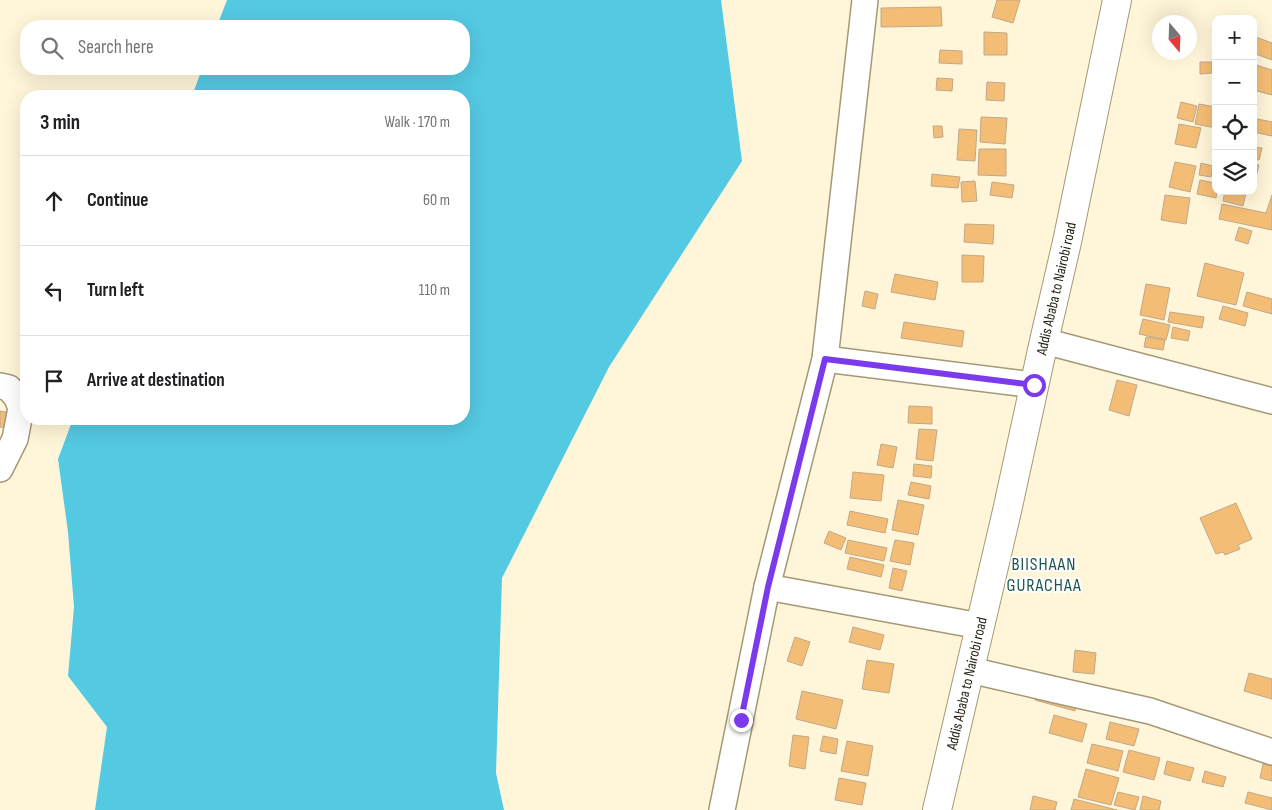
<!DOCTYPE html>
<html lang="en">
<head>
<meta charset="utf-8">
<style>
	body { margin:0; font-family:"Sofia Sans Condensed",sans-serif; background:#f6f6f6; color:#202124 }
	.controls { position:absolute; right:15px; top:15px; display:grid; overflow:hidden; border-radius:10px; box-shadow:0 5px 20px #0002 }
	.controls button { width:45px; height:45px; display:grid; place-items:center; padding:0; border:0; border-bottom:1px solid #e0e0e0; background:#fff; color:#202124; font:25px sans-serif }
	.compass { position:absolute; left:1152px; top:15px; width:45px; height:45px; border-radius:50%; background:#fff; box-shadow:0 5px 20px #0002; rotate:161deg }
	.stop { position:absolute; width:15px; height:15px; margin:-11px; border:4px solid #7c3aed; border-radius:50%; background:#fff }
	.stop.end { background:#7c3aed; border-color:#fff; box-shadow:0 1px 5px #0008 }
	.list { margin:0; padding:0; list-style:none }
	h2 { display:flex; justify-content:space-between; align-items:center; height:65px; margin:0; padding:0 20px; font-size:21px }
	h2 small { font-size:16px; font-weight:400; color:#757577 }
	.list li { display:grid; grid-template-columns:32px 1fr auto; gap:15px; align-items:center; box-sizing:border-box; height:90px; padding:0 20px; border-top:1px solid #e0e0e0 }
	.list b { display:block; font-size:19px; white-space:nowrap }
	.list em { font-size:16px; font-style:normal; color:#757577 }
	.icon { flex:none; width:28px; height:28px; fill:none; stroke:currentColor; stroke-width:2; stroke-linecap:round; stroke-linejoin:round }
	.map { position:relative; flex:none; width:1272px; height:810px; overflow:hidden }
	.search { position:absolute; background:#fff; box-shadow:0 5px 20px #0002; left:20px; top:20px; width:450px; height:55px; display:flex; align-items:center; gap:12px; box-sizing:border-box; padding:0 18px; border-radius:20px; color:#757577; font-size:19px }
	.panel { position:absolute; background:#fff; box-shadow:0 5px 20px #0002; left:20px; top:90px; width:450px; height:335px; border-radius:20px }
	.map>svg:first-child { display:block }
	.water { fill:#54c9e2 }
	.building { fill:#f4bd75; stroke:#c0a88b }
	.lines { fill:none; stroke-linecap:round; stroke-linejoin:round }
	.minor-casing { stroke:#a49977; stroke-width:28 }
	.trunk-casing { stroke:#a49977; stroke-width:30 }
	.minor { stroke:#fff; stroke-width:25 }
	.trunk { stroke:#fff; stroke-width:28 }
	.route { stroke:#7c3aed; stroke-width:6 }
	.labels { text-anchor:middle; stroke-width:4; stroke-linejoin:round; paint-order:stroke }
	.street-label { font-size:15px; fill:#231f12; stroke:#fff }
	.quarter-label { font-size:18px; letter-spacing:1px; fill:#1e564e; stroke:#fff }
</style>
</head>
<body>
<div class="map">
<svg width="1272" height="810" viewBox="0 0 1272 810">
	<rect width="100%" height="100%" fill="#fff6d9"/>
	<!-- water -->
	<polygon class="water" points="227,0 721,0 742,161 609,367 502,578 496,773 504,810 95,810 107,727 68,676 74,607 68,532 58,459 73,419 464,419 464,96 192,96 202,69 464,69 464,26 217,26"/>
	<!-- building -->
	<g class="building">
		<polygon points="997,0 1020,0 1013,23 992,17"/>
		<polygon points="941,7 942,26 881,27 881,8"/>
		<polygon points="984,32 1007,33 1007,55 984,55"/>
		<polygon points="1253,36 1272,43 1272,60 1253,53"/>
		<polygon points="940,50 962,51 962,64 939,63"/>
		<polygon points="1200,62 1212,62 1212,73 1200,74"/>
		<polygon points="1253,64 1272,70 1272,95 1253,90"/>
		<polygon points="937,78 953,79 952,91 936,90"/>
		<polygon points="987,82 1005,83 1004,101 986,100"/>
		<polygon points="1181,102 1197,106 1193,122 1177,118"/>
		<polygon points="1199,104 1216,107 1216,128 1195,124"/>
		<polygon points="981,117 1007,118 1005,144 980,142"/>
		<polygon points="1253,118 1272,122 1272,136 1253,132"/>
		<polygon points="1179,124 1201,128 1196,148 1175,144"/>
		<polygon points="933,126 942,126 943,137 934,138"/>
		<polygon points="959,129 977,130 975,161 957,160"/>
		<polygon points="1253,147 1262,148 1259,160 1253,159"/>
		<polygon points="979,149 1006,149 1006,176 978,175"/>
		<polygon points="1175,162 1196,166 1190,192 1169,187"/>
		<polygon points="1201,163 1213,166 1211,177 1199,175"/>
		<polygon points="1253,164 1259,165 1255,181 1253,180"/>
		<polygon points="932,174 960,177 958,188 931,186"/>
		<polygon points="1200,180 1216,183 1216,191 1217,191 1216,198 1197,194"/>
		<polygon points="975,181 977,201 962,202 961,182"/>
		<polygon points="992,182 1014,185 1012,198 990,195"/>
		<polygon points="1225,191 1239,191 1246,193 1243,206 1223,201"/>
		<polygon points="1165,195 1190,198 1186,224 1161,220"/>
		<polygon points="1272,195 1272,230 1219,219 1222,204 1266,213"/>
		<polygon points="965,224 994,225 993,244 964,242"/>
		<polygon points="1239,227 1252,231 1248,244 1235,240"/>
		<polygon points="962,255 984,256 983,282 962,282"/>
		<polygon points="1205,263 1244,273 1236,305 1197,296"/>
		<polygon points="895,274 938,282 935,300 891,292"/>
		<polygon points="1146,284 1170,288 1164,320 1140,315"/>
		<polygon points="865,291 878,294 875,309 862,306"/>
		<polygon points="1247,292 1272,299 1272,314 1243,306"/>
		<polygon points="1223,306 1248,313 1245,326 1219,319"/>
		<polygon points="1170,312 1204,317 1202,328 1168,322"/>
		<polygon points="1143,319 1170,325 1166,340 1139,334"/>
		<polygon points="904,322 964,331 962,347 901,338"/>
		<polygon points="1173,327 1190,331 1188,341 1171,338"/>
		<polygon points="1146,337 1165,340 1163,350 1144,347"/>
		<polygon points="1117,380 1137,385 1129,416 1109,410"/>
		<polygon points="909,406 932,407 932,424 908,423"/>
		<polygon points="0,411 18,414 15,429 0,427"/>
		<polygon points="919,429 937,430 933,461 916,459"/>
		<polygon points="881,444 897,447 893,468 877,465"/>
		<polygon points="914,464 932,466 931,478 913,476"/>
		<polygon points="853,472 884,475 881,501 850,498"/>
		<polygon points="911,482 931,486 929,499 908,495"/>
		<polygon points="898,500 924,505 918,535 892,530"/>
		<polygon points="1236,503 1252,539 1238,545 1240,549 1225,555 1223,552 1216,554 1200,518"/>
		<polygon points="850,511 888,519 885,533 847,525"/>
		<polygon points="829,531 846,538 841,550 824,543"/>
		<polygon points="848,540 887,548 884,561 845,553"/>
		<polygon points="895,540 914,543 910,565 890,561"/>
		<polygon points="850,557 884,565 881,577 847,569"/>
		<polygon points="893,568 907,571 902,591 889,588"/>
		<polygon points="853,627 884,635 880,650 849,642"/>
		<polygon points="795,637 810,642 802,666 787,661"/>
		<polygon points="1075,650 1096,653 1094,674 1073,672"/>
		<polygon points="867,660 894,664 889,693 862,689"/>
		<polygon points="1249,673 1272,679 1272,699 1244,691"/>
		<polygon points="802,691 843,700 836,729 796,719"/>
		<polygon points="1036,692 1077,703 1075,711 1035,700"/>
		<polygon points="1054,715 1087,724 1082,742 1049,733"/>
		<polygon points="1110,722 1139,729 1134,746 1106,739"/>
		<polygon points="793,735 809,737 805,769 789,766"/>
		<polygon points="823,736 838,739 836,754 820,751"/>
		<polygon points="847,741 873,746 868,776 841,771"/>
		<polygon points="1092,744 1123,751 1118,771 1087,763"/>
		<polygon points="1129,750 1160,758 1154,780 1123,772"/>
		<polygon points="1167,761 1194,768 1190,781 1164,774"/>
		<polygon points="1263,764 1272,766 1272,781 1260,778"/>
		<polygon points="1086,769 1119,778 1111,805 1078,797"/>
		<polygon points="1205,771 1226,777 1223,787 1202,782"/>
		<polygon points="839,778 866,783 862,805 835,800"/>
		<polygon points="1118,792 1139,797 1135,810 1114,805"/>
		<polygon points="1248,792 1272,798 1272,810 1245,803"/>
		<polygon points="1033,796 1057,802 1055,810 1030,810"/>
		<polygon points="1143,796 1161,801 1159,810 1140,810"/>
		<polygon points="1074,799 1117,810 1071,810"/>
	</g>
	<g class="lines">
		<!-- minor casing -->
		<g class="minor-casing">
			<g id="minor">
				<polyline points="1044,341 1272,401"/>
				<polyline points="825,359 1034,385"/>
				<polyline points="0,386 9,388 17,398 21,408 15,439 0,469"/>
				<polyline points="767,587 980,626"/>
				<polyline points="970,670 1065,692 1150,711 1272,752"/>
				<polyline points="722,810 767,587 825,359 865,0"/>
			</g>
		</g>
		<!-- trunk casing -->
		<g class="trunk-casing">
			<g id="trunk">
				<path id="s1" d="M937,810L1007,511L1044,341L1067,242L1117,0"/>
			</g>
		</g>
		<!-- minor -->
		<use href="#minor" class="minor"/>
		<!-- trunk -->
		<use href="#trunk" class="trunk"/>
	</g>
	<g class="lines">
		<!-- route -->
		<polyline class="route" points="741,720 768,587 825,359 1034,385"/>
	</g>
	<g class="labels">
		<!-- street labels -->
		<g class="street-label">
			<text dy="5" stroke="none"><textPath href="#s1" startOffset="535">Addis Ababa to Nairobi road</textPath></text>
			<text dy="5" stroke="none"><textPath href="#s1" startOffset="130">Addis Ababa to Nairobi road</textPath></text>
		</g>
		<!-- quarter labels -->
		<g class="quarter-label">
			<text x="1044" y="570">BIISHAAN<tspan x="1044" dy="21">GURACHAA</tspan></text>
		</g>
	</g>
</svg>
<div class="controls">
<button>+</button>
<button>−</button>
<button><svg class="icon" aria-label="locate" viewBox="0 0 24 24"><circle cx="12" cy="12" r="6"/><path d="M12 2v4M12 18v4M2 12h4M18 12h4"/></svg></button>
<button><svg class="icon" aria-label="layers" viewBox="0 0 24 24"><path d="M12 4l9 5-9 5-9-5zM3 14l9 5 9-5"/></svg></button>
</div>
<svg class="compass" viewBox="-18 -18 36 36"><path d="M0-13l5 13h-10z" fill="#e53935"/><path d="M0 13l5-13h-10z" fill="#757577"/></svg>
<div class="stop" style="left:1034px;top:385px"></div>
<div class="stop end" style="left:741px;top:720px"></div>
<div class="search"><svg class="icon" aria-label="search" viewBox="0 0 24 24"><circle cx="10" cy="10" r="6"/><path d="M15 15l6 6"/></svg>Search here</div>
<section class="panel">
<h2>3 min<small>Walk · 170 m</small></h2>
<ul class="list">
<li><svg class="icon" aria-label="ahead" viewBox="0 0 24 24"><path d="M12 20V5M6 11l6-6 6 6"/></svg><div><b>Continue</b></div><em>60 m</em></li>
<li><svg class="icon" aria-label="left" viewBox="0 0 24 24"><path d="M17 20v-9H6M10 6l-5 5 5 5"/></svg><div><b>Turn left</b></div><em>110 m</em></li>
<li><svg class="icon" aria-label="arrive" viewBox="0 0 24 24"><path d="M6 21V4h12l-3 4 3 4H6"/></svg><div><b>Arrive at destination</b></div></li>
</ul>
</section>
</div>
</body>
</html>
